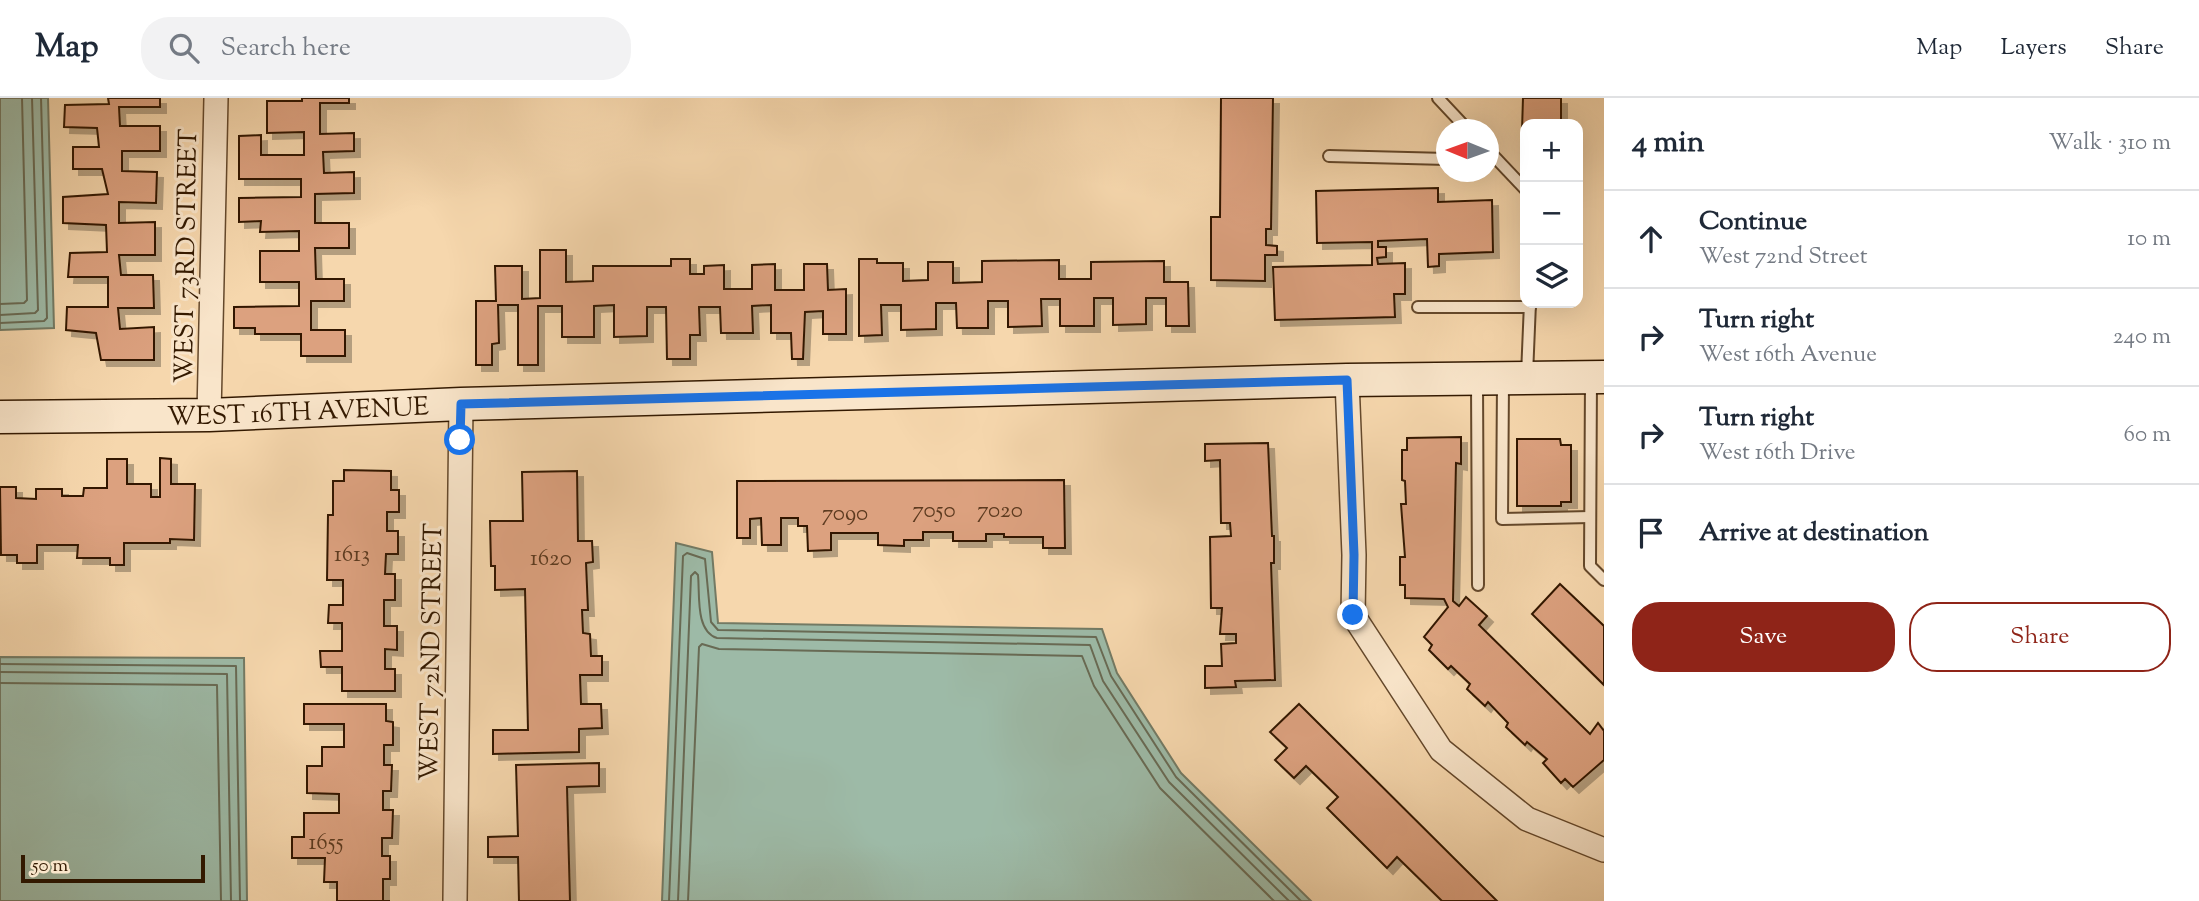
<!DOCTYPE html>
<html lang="en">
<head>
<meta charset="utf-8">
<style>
	body { margin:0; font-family:"Sorts Mill Goudy",serif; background:#f2f2f3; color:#1f2937 }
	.controls { position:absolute; right:21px; top:21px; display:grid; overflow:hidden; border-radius:14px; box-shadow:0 7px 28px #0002 }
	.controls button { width:63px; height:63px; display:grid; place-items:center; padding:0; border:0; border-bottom:2px solid #e0e1e3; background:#fff; color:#1f2937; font:35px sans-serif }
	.compass { position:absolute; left:1436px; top:21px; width:63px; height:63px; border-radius:50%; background:#fff; box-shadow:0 7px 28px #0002; rotate:271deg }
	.scale { position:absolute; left:21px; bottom:18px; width:184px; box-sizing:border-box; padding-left:7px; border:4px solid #331900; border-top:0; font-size:19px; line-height:24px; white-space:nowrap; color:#331900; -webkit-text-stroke:5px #f9e5ca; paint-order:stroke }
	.stop { position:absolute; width:21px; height:21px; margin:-16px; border:5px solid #1a73e8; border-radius:50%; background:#fff }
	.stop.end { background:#1a73e8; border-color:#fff; box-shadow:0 2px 7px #0008 }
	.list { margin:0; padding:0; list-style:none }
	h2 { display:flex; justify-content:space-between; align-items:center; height:91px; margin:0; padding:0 28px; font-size:30px }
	h2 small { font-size:23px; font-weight:400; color:#747a83 }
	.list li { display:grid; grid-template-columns:46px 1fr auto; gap:21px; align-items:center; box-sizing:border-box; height:98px; padding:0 28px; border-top:2px solid #e0e1e3 }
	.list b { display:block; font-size:26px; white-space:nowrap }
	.list p { margin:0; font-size:23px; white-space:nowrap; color:#747a83 }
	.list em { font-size:23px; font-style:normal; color:#747a83 }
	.actions { display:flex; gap:14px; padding:21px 28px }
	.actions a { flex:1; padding:16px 0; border:2px solid #8f2418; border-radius:28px; text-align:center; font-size:24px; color:#8f2418 }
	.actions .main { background:#8f2418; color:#fff }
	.icon { flex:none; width:38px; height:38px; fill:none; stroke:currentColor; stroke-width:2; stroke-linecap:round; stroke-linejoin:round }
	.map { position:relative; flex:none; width:1604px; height:803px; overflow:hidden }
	header { display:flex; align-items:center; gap:42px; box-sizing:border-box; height:98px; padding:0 35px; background:#fff; border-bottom:2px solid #e0e1e3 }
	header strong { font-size:33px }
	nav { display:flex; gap:38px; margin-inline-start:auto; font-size:24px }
	.search { width:490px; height:63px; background:#f2f2f3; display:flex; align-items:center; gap:18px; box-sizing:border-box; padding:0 24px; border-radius:28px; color:#747a83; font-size:26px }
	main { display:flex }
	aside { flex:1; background:#fff }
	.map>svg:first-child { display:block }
	.water { fill:#9dbaa7; stroke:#737a64; stroke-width:2 }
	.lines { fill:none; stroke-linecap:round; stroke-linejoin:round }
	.shore { stroke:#686a54; stroke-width:2 }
	.building { fill:#dca17f; stroke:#331900; stroke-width:2; filter:url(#shadow) }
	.lane-casing { stroke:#64482b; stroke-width:14 }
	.street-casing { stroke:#64482b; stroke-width:26 }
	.secondary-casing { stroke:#331900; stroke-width:35 }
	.lane { stroke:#f9e5ca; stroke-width:10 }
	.street { stroke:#f9e5ca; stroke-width:23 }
	.secondary { stroke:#f9e5ca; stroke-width:32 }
	.route { stroke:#1a73e8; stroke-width:9 }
	.labels { text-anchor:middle; stroke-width:6; stroke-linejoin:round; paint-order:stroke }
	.number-label { font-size:23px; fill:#5d3b20 }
	.street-label { font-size:26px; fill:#331900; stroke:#f9e5ca }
</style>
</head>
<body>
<header>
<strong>Map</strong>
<div class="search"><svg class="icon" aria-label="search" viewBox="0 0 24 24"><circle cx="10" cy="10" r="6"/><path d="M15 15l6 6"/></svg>Search here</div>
<nav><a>Map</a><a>Layers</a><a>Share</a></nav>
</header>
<main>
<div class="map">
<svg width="1604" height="803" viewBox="0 0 1604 803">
	<defs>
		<filter id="shadow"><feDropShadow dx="6" dy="6" stdDeviation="0" flood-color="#0004"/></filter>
	</defs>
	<rect width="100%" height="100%" fill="#f6d7ad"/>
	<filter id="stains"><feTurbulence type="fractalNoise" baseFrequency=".00286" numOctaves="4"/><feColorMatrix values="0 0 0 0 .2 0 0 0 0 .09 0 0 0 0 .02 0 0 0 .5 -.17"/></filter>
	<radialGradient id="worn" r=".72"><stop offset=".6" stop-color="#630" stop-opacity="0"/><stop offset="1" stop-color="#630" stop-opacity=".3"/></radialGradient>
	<!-- water -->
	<g class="water">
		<polygon points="0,0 48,0 54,230 0,232"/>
		<polygon points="676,445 712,454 718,525 1102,531 1117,575 1181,675 1311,803 662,803"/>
		<polygon points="0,559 244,560 247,803 0,803"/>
	</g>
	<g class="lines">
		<!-- shore -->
		<g class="shore">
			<polyline points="0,206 24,205 27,202 22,0"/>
			<polyline points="0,217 35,215 38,212 32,0"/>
			<polyline points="0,225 44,223 47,220 41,0"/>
			<polyline points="0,566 236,568 240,803"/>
			<polyline points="0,574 227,576 231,803"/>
			<polyline points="0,585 217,587 221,803"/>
			<polyline points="669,803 683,458 687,455 705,461 711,524 718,532 1096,539 1111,578 1176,679 1301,803"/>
			<path d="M678,803L691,478L695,474L698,477C700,496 695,533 717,540L1090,547L1103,583L1169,684L1289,803"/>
			<polyline points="688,803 699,549 702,546 719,551 1082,558 1094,588 1160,690 1274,803"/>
		</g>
	</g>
	<!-- building -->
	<g class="building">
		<polygon points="108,0 160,0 160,9 119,9 120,28 160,28 160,53 122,53 122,73 157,74 156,105 119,104 119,125 155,124 155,157 119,157 121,177 153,177 154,210 118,210 120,231 154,229 154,262 101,262 96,235 66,232 67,209 108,209 108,179 68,179 70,155 107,154 106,127 63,125 63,99 108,96 102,71 73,71 73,49 99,49 97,30 64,29 65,7 109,6"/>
		<polygon points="302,0 349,0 349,5 320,5 320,36 354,35 354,53 323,54 324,75 354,74 354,95 315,96 315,125 349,125 349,150 315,150 316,181 344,181 344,203 311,203 311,232 345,232 345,258 301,258 301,236 255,236 255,230 234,230 234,209 299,208 299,184 260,184 260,153 299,153 299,133 260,134 261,123 239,124 239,100 301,99 301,81 239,81 239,38 261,37 261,57 304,57 304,34 267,35 267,3 302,3"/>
		<polygon points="1221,0 1273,0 1271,131 1266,131 1266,147 1277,148 1277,157 1265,157 1265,183 1211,182 1211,119 1220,119"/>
		<polygon points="1523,0 1561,0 1561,26 1525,26 1525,32 1522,32"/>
		<polygon points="1438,90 1438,104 1492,102 1493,154 1439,156 1439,168 1428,169 1427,141 1378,143 1378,149 1386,149 1386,159 1377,160 1378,166 1405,165 1405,196 1394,196 1395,219 1275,222 1273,169 1372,167 1372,144 1317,145 1316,93"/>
		<polygon points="540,152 566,152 566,184 593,183 593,168 671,168 671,161 690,161 690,176 704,176 704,168 724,167 724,191 752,191 752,167 775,166 775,192 804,192 804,166 827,166 828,192 846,191 846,236 823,236 823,213 805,214 803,261 792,261 791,235 771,235 771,207 752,208 753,235 721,235 720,209 699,209 700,237 690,237 690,261 667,261 666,209 647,209 647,238 614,239 614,207 594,208 594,239 562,239 562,208 538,208 538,267 518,267 518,207 498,207 499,245 492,246 492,267 476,267 476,203 496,203 495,168 522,168 522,201 540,200"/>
		<polygon points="859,161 877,161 877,165 903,165 903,183 928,182 928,164 953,164 953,185 982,184 982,163 1059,162 1059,181 1091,181 1091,164 1164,163 1164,184 1188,184 1189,228 1166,228 1166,200 1146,200 1146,226 1113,227 1113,200 1094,200 1094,228 1060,228 1060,201 1041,201 1042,228 1008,229 1008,203 988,203 988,230 957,230 956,205 936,205 936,231 901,232 901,207 881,207 882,237 859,238"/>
		<polygon points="1461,339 1461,366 1456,365 1453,503 1459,508 1466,499 1487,518 1479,527 1590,636 1598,625 1604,633 1604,662 1573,689 1565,681 1561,685 1543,665 1547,661 1527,644 1525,647 1506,629 1508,625 1488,604 1485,608 1467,591 1470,586 1451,568 1448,571 1429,552 1432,547 1424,539 1448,509 1444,501 1405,500 1405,487 1400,487 1400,459 1405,459 1401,406 1406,406 1405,383 1402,382 1402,352 1407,352 1407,340"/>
		<polygon points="1517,341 1560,341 1561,347 1571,347 1571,404 1561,404 1561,408 1517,408"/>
		<polygon points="1268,345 1272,438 1274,438 1274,465 1271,465 1275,582 1235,583 1236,589 1205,590 1205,568 1222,568 1221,546 1236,545 1236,536 1220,536 1222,510 1211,510 1210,439 1231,438 1230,425 1221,425 1220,362 1205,363 1205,346"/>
		<polygon points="160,360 171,361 171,386 195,386 194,442 170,441 170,445 124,445 124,467 110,467 110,460 77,460 78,447 37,447 37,465 17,465 17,457 1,457 0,389 16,389 16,400 36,401 36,391 62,391 62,398 83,398 84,390 107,390 107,361 127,361 127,386 151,386 151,399 160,399"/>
		<polygon points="344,372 391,373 391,392 399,392 399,414 387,414 387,433 398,433 398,456 386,456 385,476 395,476 395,502 384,502 384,528 397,528 397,552 385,551 385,571 395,571 395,593 342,593 342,569 321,569 320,553 342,553 342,525 328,525 329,507 343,507 343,482 327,482 328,417 333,417 333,383 344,383"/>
		<polygon points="577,373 578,443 592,443 593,464 586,465 588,512 582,512 583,535 590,536 591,558 602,558 602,577 580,577 581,606 601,606 602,630 579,631 579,654 493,656 493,632 528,632 525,491 495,492 495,468 491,468 490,423 523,423 522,374"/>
		<polygon points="1064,382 1065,450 1043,450 1043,439 1004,439 1004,436 986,436 986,443 953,443 953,434 923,434 923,442 904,442 904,448 878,447 878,435 831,435 831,452 808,453 807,428 798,428 798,420 781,420 781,447 762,447 761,420 750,421 750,440 737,440 737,383"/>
		<polygon points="1560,486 1604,528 1604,587 1532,516"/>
		<polygon points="304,606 386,606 386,623 393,624 393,647 384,647 384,667 392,667 391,693 383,693 383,712 393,712 392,740 382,740 382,758 390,758 390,781 383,781 383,803 390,803 337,803 337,784 324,784 325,760 292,760 292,739 304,739 304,715 339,715 339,696 307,695 307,668 322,668 322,649 344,649 344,626 304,626"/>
		<polygon points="1299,606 1497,803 1442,803 1397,759 1387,770 1327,710 1338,699 1306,668 1294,680 1275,662 1287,650 1270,634"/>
		<polygon points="599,665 599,688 567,689 570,803 519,803 518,759 488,759 488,739 518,738 516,667"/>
	</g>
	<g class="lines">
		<!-- lane casing -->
		<g class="lane-casing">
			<g id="lane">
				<polyline points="1438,0 1468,32"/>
				<polyline points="1489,53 1525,91"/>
				<polyline points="1329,58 1447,61"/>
				<polyline points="1418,209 1530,209"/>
				<polyline points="1527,277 1530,205"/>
				<polyline points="1591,280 1590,468 1604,482"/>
				<polyline points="1477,283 1478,487"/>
				<polyline points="1503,284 1502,421 1590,419"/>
			</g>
		</g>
		<!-- street casing -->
		<g class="street-casing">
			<g id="street">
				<polyline points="1347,282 1354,457 1353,517 1441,652 1527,721 1604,752"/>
				<polyline points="209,317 216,0"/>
				<polyline points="455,803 461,306"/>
			</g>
		</g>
		<!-- secondary casing -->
		<g class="secondary-casing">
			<g id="secondary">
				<path id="s1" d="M0,319L209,317L461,306L1347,282L1604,279"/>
			</g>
		</g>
		<!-- lane -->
		<use href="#lane" class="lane"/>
		<!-- street -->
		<use href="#street" class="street"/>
		<!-- secondary -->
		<use href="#secondary" class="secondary"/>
	</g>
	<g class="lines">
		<!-- route -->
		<polyline class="route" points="460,342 461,306 1347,282 1354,457 1353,517"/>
	</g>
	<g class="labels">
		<!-- number labels -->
		<g class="number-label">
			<text x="934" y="419">7050</text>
			<text x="1000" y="419">7020</text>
			<text x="845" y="422">7090</text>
			<text x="352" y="463">1613</text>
			<text x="551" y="467">1620</text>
			<text x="326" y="751">1655</text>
		</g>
		<!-- street labels -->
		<g class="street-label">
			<text transform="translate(185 158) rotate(-89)" y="9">WEST 73RD STREET</text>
			<text dy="9" stroke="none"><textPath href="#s1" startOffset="298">WEST 16TH AVENUE</textPath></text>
			<text transform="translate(430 554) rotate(-89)" y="9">WEST 72ND STREET</text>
		</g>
	</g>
	<rect width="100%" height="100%" filter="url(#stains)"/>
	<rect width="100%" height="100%" fill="url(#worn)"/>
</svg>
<div class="controls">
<button>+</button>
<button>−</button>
<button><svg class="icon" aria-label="layers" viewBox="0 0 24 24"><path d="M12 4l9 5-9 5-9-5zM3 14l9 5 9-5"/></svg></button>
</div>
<svg class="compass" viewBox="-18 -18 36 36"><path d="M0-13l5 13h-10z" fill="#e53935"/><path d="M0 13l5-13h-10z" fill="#747a83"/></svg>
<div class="scale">50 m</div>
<div class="stop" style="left:460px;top:342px"></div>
<div class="stop end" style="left:1353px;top:517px"></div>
</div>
<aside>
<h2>4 min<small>Walk · 310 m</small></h2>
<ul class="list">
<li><svg class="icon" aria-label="ahead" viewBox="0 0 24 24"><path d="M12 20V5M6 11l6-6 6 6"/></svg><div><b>Continue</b><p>West 72nd Street</p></div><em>10 m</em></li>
<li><svg class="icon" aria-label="right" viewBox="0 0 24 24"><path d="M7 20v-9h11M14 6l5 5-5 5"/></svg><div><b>Turn right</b><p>West 16th Avenue</p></div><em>240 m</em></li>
<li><svg class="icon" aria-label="right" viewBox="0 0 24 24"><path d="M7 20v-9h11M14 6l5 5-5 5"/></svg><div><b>Turn right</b><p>West 16th Drive</p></div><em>60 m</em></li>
<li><svg class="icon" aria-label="arrive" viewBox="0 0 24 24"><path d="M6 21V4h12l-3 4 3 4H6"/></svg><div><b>Arrive at destination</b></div></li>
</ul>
<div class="actions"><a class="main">Save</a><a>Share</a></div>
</aside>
</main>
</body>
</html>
